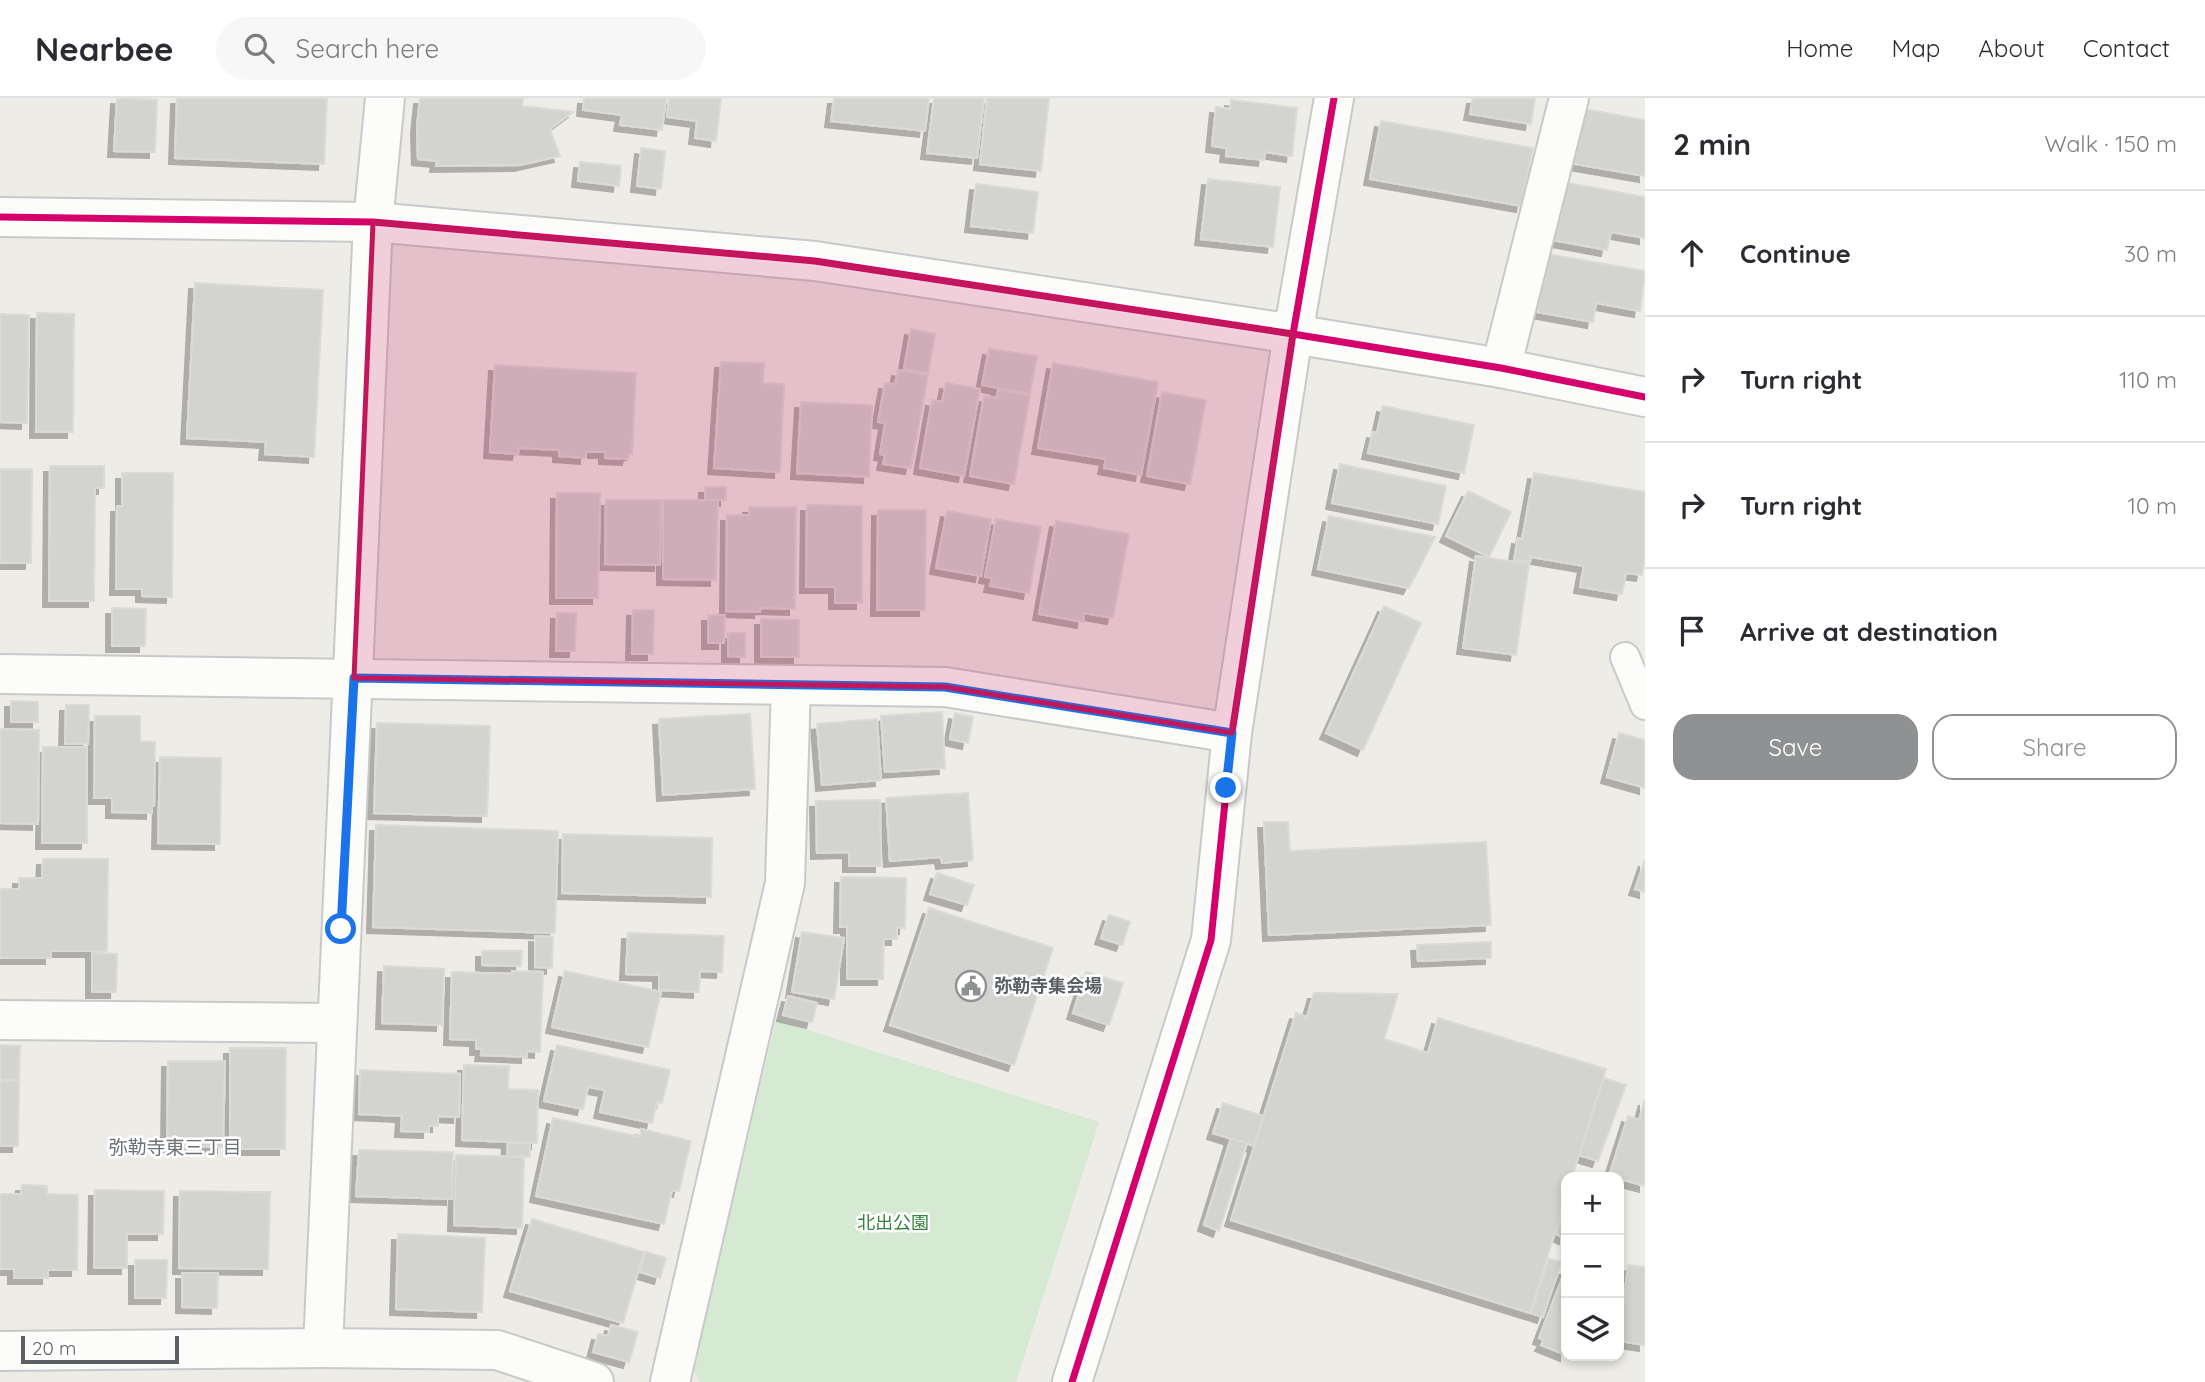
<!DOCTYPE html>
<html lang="en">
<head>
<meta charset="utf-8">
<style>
	body { margin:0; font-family:Quicksand,"Noto Sans JP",sans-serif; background:#f7f7f7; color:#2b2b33 }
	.controls { position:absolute; right:21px; bottom:21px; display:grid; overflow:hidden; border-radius:14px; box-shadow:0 4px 10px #0003 }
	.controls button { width:63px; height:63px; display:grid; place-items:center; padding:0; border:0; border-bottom:2px solid #e1e1e2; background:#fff; color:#2b2b33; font:35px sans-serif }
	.scale { position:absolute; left:21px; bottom:18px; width:158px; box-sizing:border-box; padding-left:7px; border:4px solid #5c6065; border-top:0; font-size:19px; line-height:24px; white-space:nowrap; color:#5c6065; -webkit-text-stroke:5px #fff; paint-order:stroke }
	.stop { position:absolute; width:21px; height:21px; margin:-16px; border:5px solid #1a73e8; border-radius:50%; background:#fff }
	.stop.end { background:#1a73e8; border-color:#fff; box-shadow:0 2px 7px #0008 }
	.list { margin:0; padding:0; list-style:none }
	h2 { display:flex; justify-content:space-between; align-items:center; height:91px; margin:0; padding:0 28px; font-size:30px }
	h2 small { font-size:23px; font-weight:400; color:#7c7c81 }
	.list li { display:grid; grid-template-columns:46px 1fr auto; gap:21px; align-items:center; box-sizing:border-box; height:126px; padding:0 28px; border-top:2px solid #e1e1e2 }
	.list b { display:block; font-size:26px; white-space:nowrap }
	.list em { font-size:23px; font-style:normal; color:#7c7c81 }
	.actions { display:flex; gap:14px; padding:21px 28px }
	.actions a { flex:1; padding:16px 0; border:2px solid #8f9192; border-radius:21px; text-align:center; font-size:24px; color:#8f9192 }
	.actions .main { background:#8f9192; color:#fff }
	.icon { flex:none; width:38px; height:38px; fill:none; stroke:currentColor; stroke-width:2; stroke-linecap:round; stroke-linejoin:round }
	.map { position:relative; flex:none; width:1645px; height:1284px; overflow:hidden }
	header { display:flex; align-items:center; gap:42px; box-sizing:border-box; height:98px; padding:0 35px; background:#fff; border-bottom:2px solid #e1e1e2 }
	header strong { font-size:33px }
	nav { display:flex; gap:38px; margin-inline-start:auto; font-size:24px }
	.search { width:490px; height:63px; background:#f7f7f7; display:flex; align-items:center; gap:18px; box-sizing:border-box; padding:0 24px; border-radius:38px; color:#7c7c81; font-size:26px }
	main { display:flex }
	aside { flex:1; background:#fff }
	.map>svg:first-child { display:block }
	.green { fill:#d5e9d3 }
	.building { fill:#d3d3d0; stroke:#dcdad6; stroke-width:2; filter:url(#shadow) }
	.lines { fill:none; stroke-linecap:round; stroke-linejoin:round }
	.lane-casing { stroke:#c9c9c9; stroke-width:32 }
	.street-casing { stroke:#c9c9c9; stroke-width:42 }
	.secondary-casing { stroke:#c9c9c9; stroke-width:42 }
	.lane { stroke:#fcfcfb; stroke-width:28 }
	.street { stroke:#fcfcfb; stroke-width:38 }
	.secondary { stroke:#fcfcfb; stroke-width:38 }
	.cycleway-casing { stroke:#fff; stroke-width:11 }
	.cycleway { stroke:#d6006c; stroke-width:7 }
	.route { stroke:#1a73e8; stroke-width:9 }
	.marked { fill:#c2185b; fill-opacity:0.2; stroke:#c2185b; stroke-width:5; stroke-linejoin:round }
	.labels { text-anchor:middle; stroke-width:5; stroke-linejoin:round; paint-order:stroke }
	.poi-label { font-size:18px; font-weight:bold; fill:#5c6065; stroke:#fff; text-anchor:start }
	.park-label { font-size:18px; fill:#36823d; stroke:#fff }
	.neighbourhood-label { font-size:19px; fill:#6d7277; stroke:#fff }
</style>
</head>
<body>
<header>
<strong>Nearbee</strong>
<div class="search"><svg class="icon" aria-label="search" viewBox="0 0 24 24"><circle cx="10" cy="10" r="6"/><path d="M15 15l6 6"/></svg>Search here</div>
<nav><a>Home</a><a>Map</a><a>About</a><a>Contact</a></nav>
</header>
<main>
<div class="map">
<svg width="1645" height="1284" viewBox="0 0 1645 1284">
	<defs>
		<filter id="shadow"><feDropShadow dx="-6" dy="6" stdDeviation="0" flood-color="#0004"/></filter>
	</defs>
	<rect width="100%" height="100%" fill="#edece7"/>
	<!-- green -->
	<polygon class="green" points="776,922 1099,1024 1016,1284 700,1284 693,1272"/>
	<!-- building -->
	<g class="building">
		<polygon points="117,0 157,2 155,54 114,53"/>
		<polygon points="177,0 327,0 324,66 175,60"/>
		<polygon points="420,0 523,0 522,8 573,14 550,31 560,58 520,67 436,68 437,63 418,61 417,29"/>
		<polygon points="584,0 666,0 662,32 620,27 622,17 583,12"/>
		<polygon points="669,0 721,0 716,43 695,40 697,23 667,19"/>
		<polygon points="834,0 929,0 925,33 831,23"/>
		<polygon points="934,0 984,0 977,60 927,55"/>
		<polygon points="987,0 1049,0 1041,73 980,66"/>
		<polygon points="1473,0 1535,0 1531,26 1470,16"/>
		<polygon points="1231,2 1297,10 1292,58 1265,54 1264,62 1226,58 1227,50 1212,48 1216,9 1230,11"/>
		<polygon points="1579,10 1645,22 1645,78 1569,65"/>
		<polygon points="1381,23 1533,50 1522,108 1370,81"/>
		<polygon points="641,50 665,53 661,91 637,88"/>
		<polygon points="580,64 621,68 619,88 578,83"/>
		<polygon points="1208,81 1280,89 1273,149 1201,141"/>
		<polygon points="1562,84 1645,99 1645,140 1611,134 1607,152 1552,142"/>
		<polygon points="976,86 1038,94 1033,135 971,128"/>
		<polygon points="1548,156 1645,173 1640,213 1596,205 1593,224 1537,214"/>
		<polygon points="195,185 323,192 314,359 265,356 266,344 187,340"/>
		<polygon points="37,215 74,216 73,334 36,334"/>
		<polygon points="0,216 29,217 27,325 0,324"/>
		<polygon points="911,231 935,236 928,275 904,271"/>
		<polygon points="989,251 1037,258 1030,296 982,287"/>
		<polygon points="721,264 764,265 763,285 784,286 780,374 714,370"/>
		<polygon points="1053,265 1158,284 1141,377 1104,370 1106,361 1038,350"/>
		<polygon points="495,267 636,275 632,356 629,356 628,361 605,360 605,354 586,354 586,360 559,358 559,352 519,350 518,356 490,354"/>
		<polygon points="898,272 928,277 911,370 883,366 885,357 880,356 885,325 878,324 885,285 895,286"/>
		<polygon points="946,285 980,291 964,378 920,370 932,302 942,304"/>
		<polygon points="998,292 1030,297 1014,386 970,378 984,298 997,300"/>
		<polygon points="1162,294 1206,302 1190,386 1147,378"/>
		<polygon points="801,304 872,307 869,379 797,375"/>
		<polygon points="1383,308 1474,327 1464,375 1368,355 1373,334 1377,335"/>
		<polygon points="1340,366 1446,388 1438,426 1332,405"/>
		<polygon points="50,368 104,368 104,390 95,390 94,503 49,503"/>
		<polygon points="0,371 32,371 31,465 0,465"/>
		<polygon points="122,375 173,375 172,499 142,498 142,491 116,491 117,408 122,408"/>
		<polygon points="1534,375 1645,394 1645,461 1642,477 1626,475 1622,496 1580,489 1584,468 1531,459 1530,464 1514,462 1518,440 1522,441"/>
		<rect x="705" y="389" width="21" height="13"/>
		<polygon points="1468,393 1511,414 1489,459 1446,438"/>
		<polygon points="557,395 600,395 598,500 556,500"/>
		<polygon points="606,402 661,402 660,467 605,466"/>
		<polygon points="663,402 718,402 716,482 663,481"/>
		<polygon points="807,407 862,408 862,505 835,505 835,489 806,489"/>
		<polygon points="749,409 796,409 795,511 760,510 760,514 726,513 727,417 749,417"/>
		<polygon points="878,412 926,412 925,512 877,512"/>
		<polygon points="947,413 991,421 981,478 936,470"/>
		<polygon points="1329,418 1435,439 1409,490 1318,471"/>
		<polygon points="996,421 1041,429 1029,495 990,488 992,480 985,479"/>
		<polygon points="1056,423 1129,436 1113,520 1084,515 1083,524 1039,516"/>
		<polygon points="1476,458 1529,466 1516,557 1463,550"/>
		<polygon points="1384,508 1421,525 1363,652 1326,635"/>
		<polygon points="112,510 146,511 145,548 112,548"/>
		<polygon points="633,512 654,512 653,556 632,556"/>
		<polygon points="557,515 576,515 575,553 556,553"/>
		<polygon points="708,517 725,517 724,545 708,545"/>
		<polygon points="761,521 799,522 799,559 761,559"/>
		<polygon points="728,535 745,535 745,559 728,558"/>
		<polygon points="11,603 38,604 38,624 11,624"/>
		<polygon points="66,607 89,607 88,646 65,646"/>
		<polygon points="942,614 945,670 885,674 881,618"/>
		<polygon points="955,615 973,619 968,645 950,641"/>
		<polygon points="750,616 755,691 663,697 659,621"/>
		<polygon points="95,618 140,618 140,643 155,644 154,708 152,708 152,715 112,714 112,700 94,700"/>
		<polygon points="877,621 881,682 822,687 817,626"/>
		<polygon points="377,625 490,628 487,718 374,715"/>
		<polygon points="0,631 39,632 38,726 0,725"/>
		<polygon points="1619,635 1645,642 1645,690 1607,679"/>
		<polygon points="43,649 87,649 87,745 42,745"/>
		<polygon points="160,659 221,660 220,746 158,745"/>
		<polygon points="968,695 973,762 942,765 941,759 890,763 886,700"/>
		<polygon points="880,702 881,768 849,768 849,754 817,755 816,703"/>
		<polygon points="1264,724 1288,724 1290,753 1486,744 1491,827 1269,837"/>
		<polygon points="376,727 558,733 555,835 373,829"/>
		<polygon points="563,736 712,740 711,799 562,795"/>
		<polygon points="43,761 108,761 107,853 51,853 51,860 0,860 0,791 19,791 19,780 42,780"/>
		<polygon points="1645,762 1645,794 1635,791"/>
		<polygon points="937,775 974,787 967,807 930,796"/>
		<polygon points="841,779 906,780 905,830 897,829 897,841 884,841 883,881 847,881 847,829 840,829"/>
		<polygon points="929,810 1053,850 1014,967 890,927"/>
		<polygon points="1109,817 1130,824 1122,847 1101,840"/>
		<polygon points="802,834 844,840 834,901 792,894"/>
		<polygon points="628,835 724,838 722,874 700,873 699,894 659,892 659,877 626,876"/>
		<polygon points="535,838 553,839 552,870 535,869"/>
		<polygon points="1491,844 1491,860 1418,863 1417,847"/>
		<polygon points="482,853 522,853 521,868 482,867"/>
		<polygon points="92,855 117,856 116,894 92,894"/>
		<polygon points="384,868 444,871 442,927 382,925"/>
		<polygon points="512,873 543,874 540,954 527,953 527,959 481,957 482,951 476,951 476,942 450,941 452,874 512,876"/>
		<polygon points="565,873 661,894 648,949 552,929"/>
		<polygon points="1086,874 1123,885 1109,927 1073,915"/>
		<polygon points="1314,895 1398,896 1384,941 1428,955 1438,920 1606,971 1572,1079 1566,1079 1566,1099 1530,1215 1231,1122 1296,915 1307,919"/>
		<polygon points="788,898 817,905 812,924 783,917"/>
		<polygon points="0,947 20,948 19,982 0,982"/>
		<polygon points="557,947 670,972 662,1005 657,1004 652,1025 600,1014 605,992 588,989 583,1011 544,1003"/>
		<polygon points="230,950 286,950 285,1051 230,1051"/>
		<polygon points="168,963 225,963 223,1049 167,1048"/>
		<polygon points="464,967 509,968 508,991 538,992 537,1045 462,1042"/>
		<polygon points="360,972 460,976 459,1019 438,1018 438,1028 429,1028 429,1034 401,1033 402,1018 359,1016"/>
		<polygon points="1604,980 1626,987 1598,1063 1579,1057"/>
		<polygon points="0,983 19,983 18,1048 0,1048"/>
		<polygon points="1645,1001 1645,1088 1609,1078 1628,1018 1639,1022"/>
		<polygon points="1223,1005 1263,1018 1254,1048 1213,1035"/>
		<polygon points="553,1020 640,1039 641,1031 691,1043 679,1093 672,1092 664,1126 536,1098"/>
		<polygon points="1231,1040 1247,1045 1219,1133 1204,1127"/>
		<polygon points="508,1045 530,1045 530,1059 507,1058"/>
		<polygon points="359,1052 453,1054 452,1101 356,1098"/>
		<polygon points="456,1057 524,1059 522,1130 454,1127"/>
		<polygon points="22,1087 47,1088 47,1096 78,1097 77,1172 48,1172 48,1180 14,1180 14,1171 0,1171 0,1096 21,1096"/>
		<polygon points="95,1092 164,1093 163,1136 127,1136 127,1170 94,1170"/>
		<polygon points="180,1093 270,1094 268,1171 179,1170"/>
		<polygon points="1562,1117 1566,1119 1565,1140 1555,1136"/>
		<polygon points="532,1121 644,1154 623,1225 510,1193"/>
		<polygon points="398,1136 485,1140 482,1214 396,1211"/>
		<polygon points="646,1154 666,1160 660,1180 640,1174"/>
		<polygon points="1549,1161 1561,1164 1543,1219 1531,1215"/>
		<polygon points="135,1162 167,1162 166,1200 135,1200"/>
		<polygon points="1628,1167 1645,1169 1645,1247 1619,1243"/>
		<polygon points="1566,1170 1566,1257 1541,1247 1544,1242 1539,1240"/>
		<polygon points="182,1175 218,1175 217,1210 182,1209"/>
		<polygon points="611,1227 638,1234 629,1264 593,1254 598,1236 608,1238"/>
	</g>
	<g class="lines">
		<!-- lane casing -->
		<g class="lane-casing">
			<polyline id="lane" points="1625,559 1645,607"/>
		</g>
		<!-- street casing -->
		<g class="street-casing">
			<g id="street">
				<polyline points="1293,236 1334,0"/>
				<polyline points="1501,270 1569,0"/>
				<polyline points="0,576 945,589 1232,635"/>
				<polyline points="0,922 337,925"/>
				<polyline points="323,1250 373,124 385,0"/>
				<polyline points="0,1253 323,1250 497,1252 594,1284"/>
				<polyline points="670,1284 785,785 791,587"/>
			</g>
		</g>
		<!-- secondary casing -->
		<g class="secondary-casing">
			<g id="secondary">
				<polyline points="0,119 373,124 815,163 1293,236 1501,270 1645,299"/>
				<polyline points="1072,1284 1211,842 1232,635 1293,236"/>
			</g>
		</g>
		<!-- lane -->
		<use href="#lane" class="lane"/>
		<!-- street -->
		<use href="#street" class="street"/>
		<!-- secondary -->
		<use href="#secondary" class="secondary"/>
		<!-- cycleway casing -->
		<g class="cycleway-casing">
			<g id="cycleway">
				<polyline points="0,119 373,124 815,163 1293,236 1501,270 1645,299"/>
				<polyline points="1072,1284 1211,842 1232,635 1293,236 1334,0"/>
			</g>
		</g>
		<!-- cycleway -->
		<use href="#cycleway" class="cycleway"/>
	</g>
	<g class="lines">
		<!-- route -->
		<polyline class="route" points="341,831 354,580 945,589 1232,635 1226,690"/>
	</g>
	<!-- marked area -->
	<path class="marked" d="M373,124L815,163L1293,236L1232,635L945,589L354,580Z"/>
	<!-- icons -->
	<defs>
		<g id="civic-ring" transform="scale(1.575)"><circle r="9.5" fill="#fff" stroke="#8f9192" stroke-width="1.5"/><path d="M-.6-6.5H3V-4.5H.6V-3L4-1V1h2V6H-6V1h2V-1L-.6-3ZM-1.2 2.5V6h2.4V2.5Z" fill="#8f9192"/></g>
	</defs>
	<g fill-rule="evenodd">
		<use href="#civic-ring" x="971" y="888"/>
	</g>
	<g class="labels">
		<!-- poi labels -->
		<g class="poi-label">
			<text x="994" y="894">弥勒寺集会場</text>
		</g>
		<!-- park labels -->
		<g class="park-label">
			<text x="893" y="1131">北出公園</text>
		</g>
		<!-- neighbourhood labels -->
		<g class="neighbourhood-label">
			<text x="175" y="1056">弥勒寺東三丁目</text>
		</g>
	</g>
</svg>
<div class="controls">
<button>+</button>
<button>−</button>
<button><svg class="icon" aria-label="layers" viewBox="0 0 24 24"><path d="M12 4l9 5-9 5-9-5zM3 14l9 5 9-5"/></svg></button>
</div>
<div class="scale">20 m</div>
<div class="stop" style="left:341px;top:831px"></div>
<div class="stop end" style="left:1226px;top:690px"></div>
</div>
<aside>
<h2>2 min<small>Walk · 150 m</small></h2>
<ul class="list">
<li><svg class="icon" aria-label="ahead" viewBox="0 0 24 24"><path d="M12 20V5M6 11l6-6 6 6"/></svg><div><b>Continue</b></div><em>30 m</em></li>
<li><svg class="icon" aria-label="right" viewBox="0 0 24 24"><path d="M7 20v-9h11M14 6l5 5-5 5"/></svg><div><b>Turn right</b></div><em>110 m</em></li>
<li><svg class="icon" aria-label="right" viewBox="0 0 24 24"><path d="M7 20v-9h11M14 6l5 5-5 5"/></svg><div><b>Turn right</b></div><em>10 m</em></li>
<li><svg class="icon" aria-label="arrive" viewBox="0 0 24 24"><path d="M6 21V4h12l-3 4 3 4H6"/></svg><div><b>Arrive at destination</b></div></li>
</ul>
<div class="actions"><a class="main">Save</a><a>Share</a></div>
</aside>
</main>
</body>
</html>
